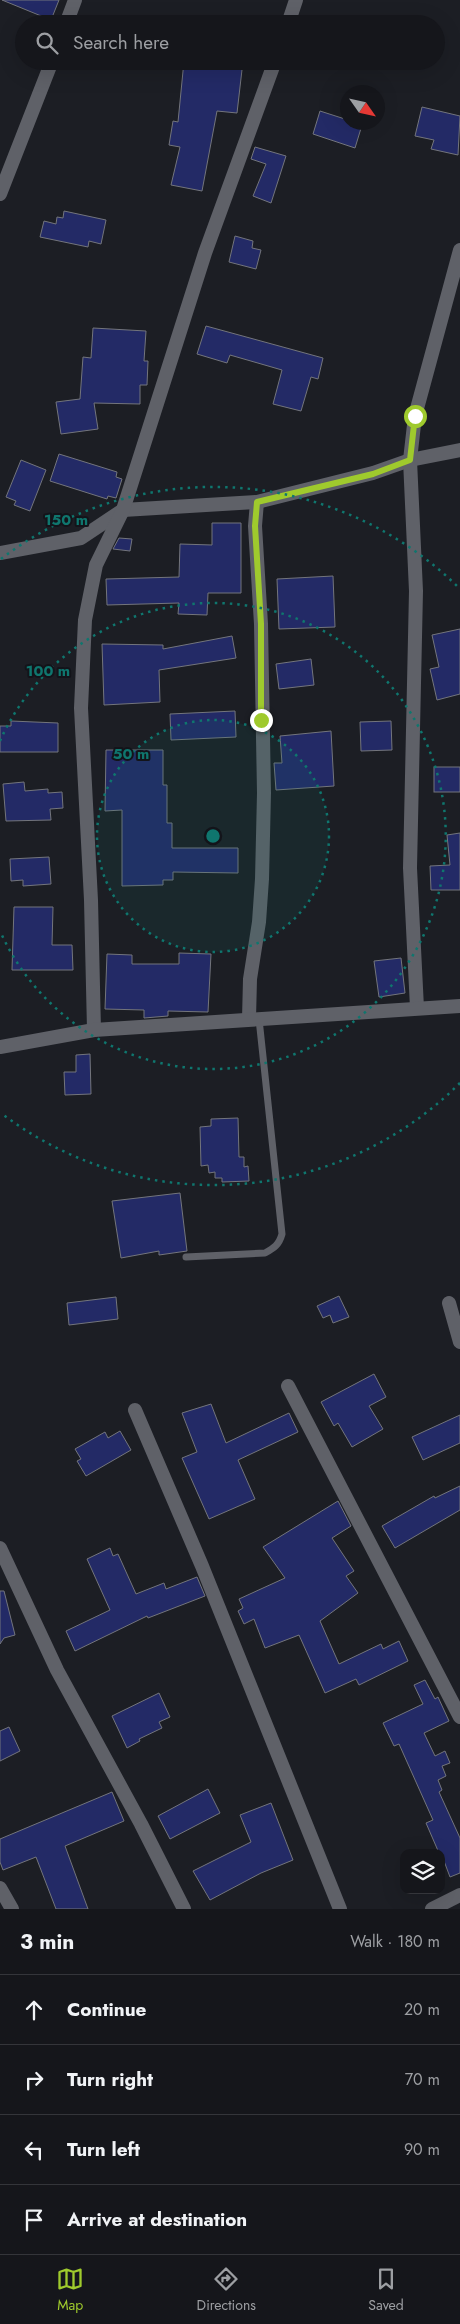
<!DOCTYPE html>
<html lang="en">
<head>
<meta charset="utf-8">
<style>
	body { margin:0; font-family:Jost,sans-serif; background:#222328; color:#f1f3f6 }
	.controls { position:absolute; right:15px; bottom:15px; display:grid; overflow:hidden; border-radius:10px; box-shadow:0 5px 20px #0002 }
	.controls button { width:45px; height:45px; display:grid; place-items:center; padding:0; border:0; border-bottom:1px solid #34353a; background:#15161b; color:#f1f3f6; font:25px sans-serif }
	.compass { position:absolute; left:340px; top:85px; width:45px; height:45px; border-radius:50%; background:#15161b; box-shadow:0 5px 20px #0002; rotate:124deg }
	.stop { position:absolute; width:15px; height:15px; margin:-11px; border:4px solid #9fca2d; border-radius:50%; background:#fff }
	.stop.end { background:#9fca2d; border-color:#fff; box-shadow:0 1px 5px #0008 }
	.list { margin:0; padding:0; list-style:none }
	h2 { display:flex; justify-content:space-between; align-items:center; height:65px; margin:0; padding:0 20px; font-size:21px }
	h2 small { font-size:16px; font-weight:400; color:#9d9fa3 }
	.list li { display:grid; grid-template-columns:32px 1fr auto; gap:15px; align-items:center; box-sizing:border-box; height:70px; padding:0 20px; border-top:1px solid #34353a }
	.list b { display:block; font-size:19px; white-space:nowrap }
	.list em { font-size:16px; font-style:normal; color:#9d9fa3 }
	.icon { flex:none; width:28px; height:28px; fill:none; stroke:currentColor; stroke-width:2; stroke-linecap:round; stroke-linejoin:round }
	.map { position:relative; flex:none; width:460px; height:1909px; overflow:hidden }
	.search { position:absolute; background:#15161b; box-shadow:0 5px 20px #0002; left:15px; right:15px; top:15px; height:55px; display:flex; align-items:center; gap:12px; box-sizing:border-box; padding:0 18px; border-radius:28px; color:#9d9fa3; font-size:19px }
	.sheet { height:345px; background:#15161b }
	nav { display:flex; justify-content:space-around; align-items:center; box-sizing:border-box; height:70px; border-top:1px solid #34353a; background:#15161b; font-size:14px; color:#9d9fa3 }
	nav a { display:grid; justify-items:center; gap:2px }
	nav .on { color:#9fca2d }
	.map>svg:first-child { display:block }
	.building { fill:#232a66; stroke:#73757c }
	.lines { fill:none; stroke-linecap:round; stroke-linejoin:round }
	.service { stroke:#5f6168; stroke-width:7 }
	.minor { stroke:#5f6168; stroke-width:14 }
	.route { stroke:#9fca2d; stroke-width:6 }
	.ring { fill:none; stroke:#0f766e; stroke-width:2.5; stroke-dasharray:2.5 5 }
	.centre { fill:#0f766e; stroke:#13141a; stroke-width:2.5 }
	.ring-label { font-size:15px; text-anchor:middle; font-weight:bold; fill:#0f766e; stroke:#13141a; stroke-width:4; stroke-linejoin:round; paint-order:stroke }
</style>
</head>
<body>
<div class="map">
<svg width="460" height="1909" viewBox="0 0 460 1909">
	<rect width="100%" height="100%" fill="#1c1e24"/>
	<!-- building -->
	<g class="building">
		<polygon points="2,0 59,0 51,20"/>
		<polygon points="184,61 243,61 237,113 217,111 202,191 171,185 180,147 169,145 173,121 178,122"/>
		<polygon points="422,107 460,116 458,155 431,149 434,140 415,136"/>
		<polygon points="320,111 348,120 348,122 362,125 355,148 313,134"/>
		<polygon points="255,147 286,156 271,203 253,196 266,164 251,159"/>
		<polygon points="64,211 106,220 101,244 89,241 88,247 40,237 44,221 56,224 57,217 63,218"/>
		<polygon points="235,236 253,241 252,248 261,250 256,269 229,262"/>
		<polygon points="206,326 323,358 318,379 311,377 301,411 273,404 282,370 230,355 227,363 197,354"/>
		<polygon points="93,328 146,331 144,361 148,361 147,385 140,385 140,404 94,403 98,429 61,434 56,402 80,399 83,357 91,358"/>
		<polygon points="59,454 117,472 116,477 122,479 116,498 108,496 107,499 50,481"/>
		<polygon points="21,460 46,470 30,511 14,505 16,501 6,497"/>
		<polygon points="212,523 241,523 241,593 208,593 207,615 178,614 179,603 107,605 106,579 179,577 180,544 212,545"/>
		<polygon points="119,538 132,539 130,551 113,549"/>
		<polygon points="333,576 335,627 279,629 277,579"/>
		<polygon points="460,629 460,694 437,700 430,669 439,667 432,635"/>
		<polygon points="232,636 236,658 159,670 160,702 104,705 102,644 163,645 163,649"/>
		<polygon points="311,659 314,685 279,689 276,664"/>
		<polygon points="235,711 236,737 171,740 170,714"/>
		<polygon points="11,721 58,723 58,752 0,752 0,726 11,726"/>
		<polygon points="391,721 392,750 361,751 360,722"/>
		<polygon points="331,731 334,786 276,790 274,763 282,763 280,736"/>
		<polygon points="106,750 163,750 163,785 167,785 167,823 172,823 172,848 238,848 238,873 173,872 173,880 163,880 163,885 122,886 122,810 105,811"/>
		<rect x="434" y="767" width="26" height="25"/>
		<polygon points="24,782 25,791 48,789 48,793 62,792 63,808 50,809 51,820 6,821 3,784"/>
		<polygon points="460,833 460,890 431,890 430,866 450,865 447,835"/>
		<polygon points="49,857 51,884 23,886 23,880 11,881 10,859"/>
		<polygon points="14,907 53,907 52,945 72,945 73,970 12,970"/>
		<polygon points="179,953 211,954 208,1012 168,1011 168,1016 144,1018 144,1010 105,1009 107,954 132,955 132,964 179,964"/>
		<polygon points="401,958 405,993 379,997 374,961"/>
		<polygon points="90,1054 91,1094 65,1095 64,1072 76,1072 76,1055"/>
		<polygon points="238,1118 239,1157 244,1157 244,1167 248,1166 249,1181 222,1182 222,1178 215,1178 215,1172 209,1173 208,1165 201,1166 200,1127 211,1126 211,1119"/>
		<polygon points="180,1193 187,1251 159,1255 159,1251 121,1258 112,1201"/>
		<polygon points="339,1296 349,1317 333,1323 330,1315 323,1318 317,1306"/>
		<polygon points="116,1297 118,1319 69,1325 67,1303"/>
		<polygon points="374,1374 386,1397 369,1406 383,1429 352,1447 338,1423 334,1426 321,1402"/>
		<polygon points="211,1404 226,1443 289,1413 298,1432 238,1460 255,1499 209,1519 182,1458 197,1452 182,1413"/>
		<polygon points="460,1415 460,1443 423,1460 412,1437"/>
		<polygon points="120,1431 131,1450 86,1476 77,1461 81,1459 75,1449 105,1432 108,1438"/>
		<polygon points="460,1486 460,1510 395,1548 382,1526 434,1496 435,1498"/>
		<polygon points="338,1501 351,1526 332,1538 354,1571 346,1576 358,1593 320,1621 339,1664 381,1644 383,1649 399,1641 408,1661 359,1685 356,1679 325,1693 299,1635 265,1648 254,1619 244,1624 238,1611 243,1608 239,1599 285,1578 263,1547"/>
		<polygon points="110,1548 113,1556 118,1554 136,1594 164,1583 166,1589 197,1577 205,1596 148,1618 147,1616 75,1651 66,1631 110,1610 87,1559"/>
		<polygon points="0,1591 4,1591 15,1635 4,1638 0,1644"/>
		<polygon points="425,1680 435,1699 438,1697 449,1721 424,1733 435,1756 445,1751 450,1763 442,1766 446,1776 438,1780 442,1790 439,1792 460,1838 460,1873 450,1877 441,1853 439,1853 426,1823 433,1820 399,1744 394,1746 383,1723 423,1704 414,1685"/>
		<polygon points="159,1693 170,1717 159,1722 162,1728 139,1739 140,1741 127,1748 112,1716"/>
		<polygon points="9,1727 20,1751 0,1761 0,1731"/>
		<polygon points="208,1789 220,1813 170,1839 158,1816"/>
		<polygon points="112,1792 124,1821 65,1846 88,1909 56,1909 36,1857 3,1870 0,1862 0,1839"/>
		<polygon points="271,1803 293,1860 261,1873 210,1900 193,1871 251,1842 240,1815"/>
	</g>
	<g class="lines">
		<!-- service -->
		<path class="service" d="M186,1257L265,1253C274,1248 279,1245 282,1234L259,1019"/>
		<!-- minor -->
		<g class="minor">
			<polyline points="66,24 75,0"/>
			<polyline points="288,24 296,0"/>
			<polyline points="0,194 52,61"/>
			<polyline points="0,553 81,538 123,510 257,502 373,473 410,460 460,450"/>
			<polyline points="417,1008 410,868 416,591 410,460 415,416 460,250"/>
			<polyline points="249,1019 250,979 259,922 262,879 264,793 261,624 255,526 257,502"/>
			<polyline points="94,1030 91,900 81,708 85,620 96,565 123,510 205,253 275,61"/>
			<polyline points="0,1047 94,1030 460,1006"/>
			<polyline points="449,1303 460,1342"/>
			<polyline points="288,1386 460,1717"/>
			<polyline points="135,1410 202,1566 340,1909"/>
			<polyline points="0,1548 57,1670 141,1824 184,1909"/>
			<polyline points="0,1888 12,1909"/>
			<polyline points="432,1909 460,1895"/>
		</g>
	</g>
	<g class="lines">
		<!-- route -->
		<polyline class="route" points="261,720 261,624 255,526 257,502 373,474 410,460 415,416"/>
	</g>
	<!-- distance rings -->
	<circle cx="213" cy="836" r="116" fill="#0f766e" fill-opacity=".12"/>
	<g class="ring">
		<circle cx="213" cy="836" r="116"/>
		<path d="M0 741A233 233 0 1 1 0 931"/>
		<path d="M460 1083A349 349 0 0 1 1 1113M1 559A349 349 0 0 1 460 589"/>
	</g>
	<circle cx="213" cy="836" r="8" class="centre"/>
	<g class="ring-label">
		<text x="66" y="525">150 m</text>
		<text x="48" y="676">100 m</text>
		<text x="131" y="759">50 m</text>
	</g>
</svg>
<div class="controls">
<button><svg class="icon" aria-label="layers" viewBox="0 0 24 24"><path d="M12 4l9 5-9 5-9-5zM3 14l9 5 9-5"/></svg></button>
</div>
<svg class="compass" viewBox="-18 -18 36 36"><path d="M0-13l5 13h-10z" fill="#e53935"/><path d="M0 13l5-13h-10z" fill="#9d9fa3"/></svg>
<div class="stop" style="left:415px;top:416px"></div>
<div class="stop end" style="left:261px;top:720px"></div>
<div class="search"><svg class="icon" aria-label="search" viewBox="0 0 24 24"><circle cx="10" cy="10" r="6"/><path d="M15 15l6 6"/></svg>Search here</div>
</div>
<section class="sheet">
<h2>3 min<small>Walk · 180 m</small></h2>
<ul class="list">
<li><svg class="icon" aria-label="ahead" viewBox="0 0 24 24"><path d="M12 20V5M6 11l6-6 6 6"/></svg><div><b>Continue</b></div><em>20 m</em></li>
<li><svg class="icon" aria-label="right" viewBox="0 0 24 24"><path d="M7 20v-9h11M14 6l5 5-5 5"/></svg><div><b>Turn right</b></div><em>70 m</em></li>
<li><svg class="icon" aria-label="left" viewBox="0 0 24 24"><path d="M17 20v-9H6M10 6l-5 5 5 5"/></svg><div><b>Turn left</b></div><em>90 m</em></li>
<li><svg class="icon" aria-label="arrive" viewBox="0 0 24 24"><path d="M6 21V4h12l-3 4 3 4H6"/></svg><div><b>Arrive at destination</b></div></li>
</ul>
</section>
<nav>
<a class="on"><svg class="icon" aria-label="map" viewBox="0 0 24 24"><path d="M3 6l6-2 6 2 6-2v14l-6 2-6-2-6 2zM9 4v14M15 6v14"/></svg>Map</a>
<a><svg class="icon" aria-label="directions" viewBox="0 0 24 24"><path d="M12 3l9 9-9 9-9-9zM9 14v-3h6M13 9l2 2-2 2"/></svg>Directions</a>
<a><svg class="icon" aria-label="saved" viewBox="0 0 24 24"><path d="M7 4h10v16l-5-4-5 4z"/></svg>Saved</a>
</nav>
</body>
</html>
